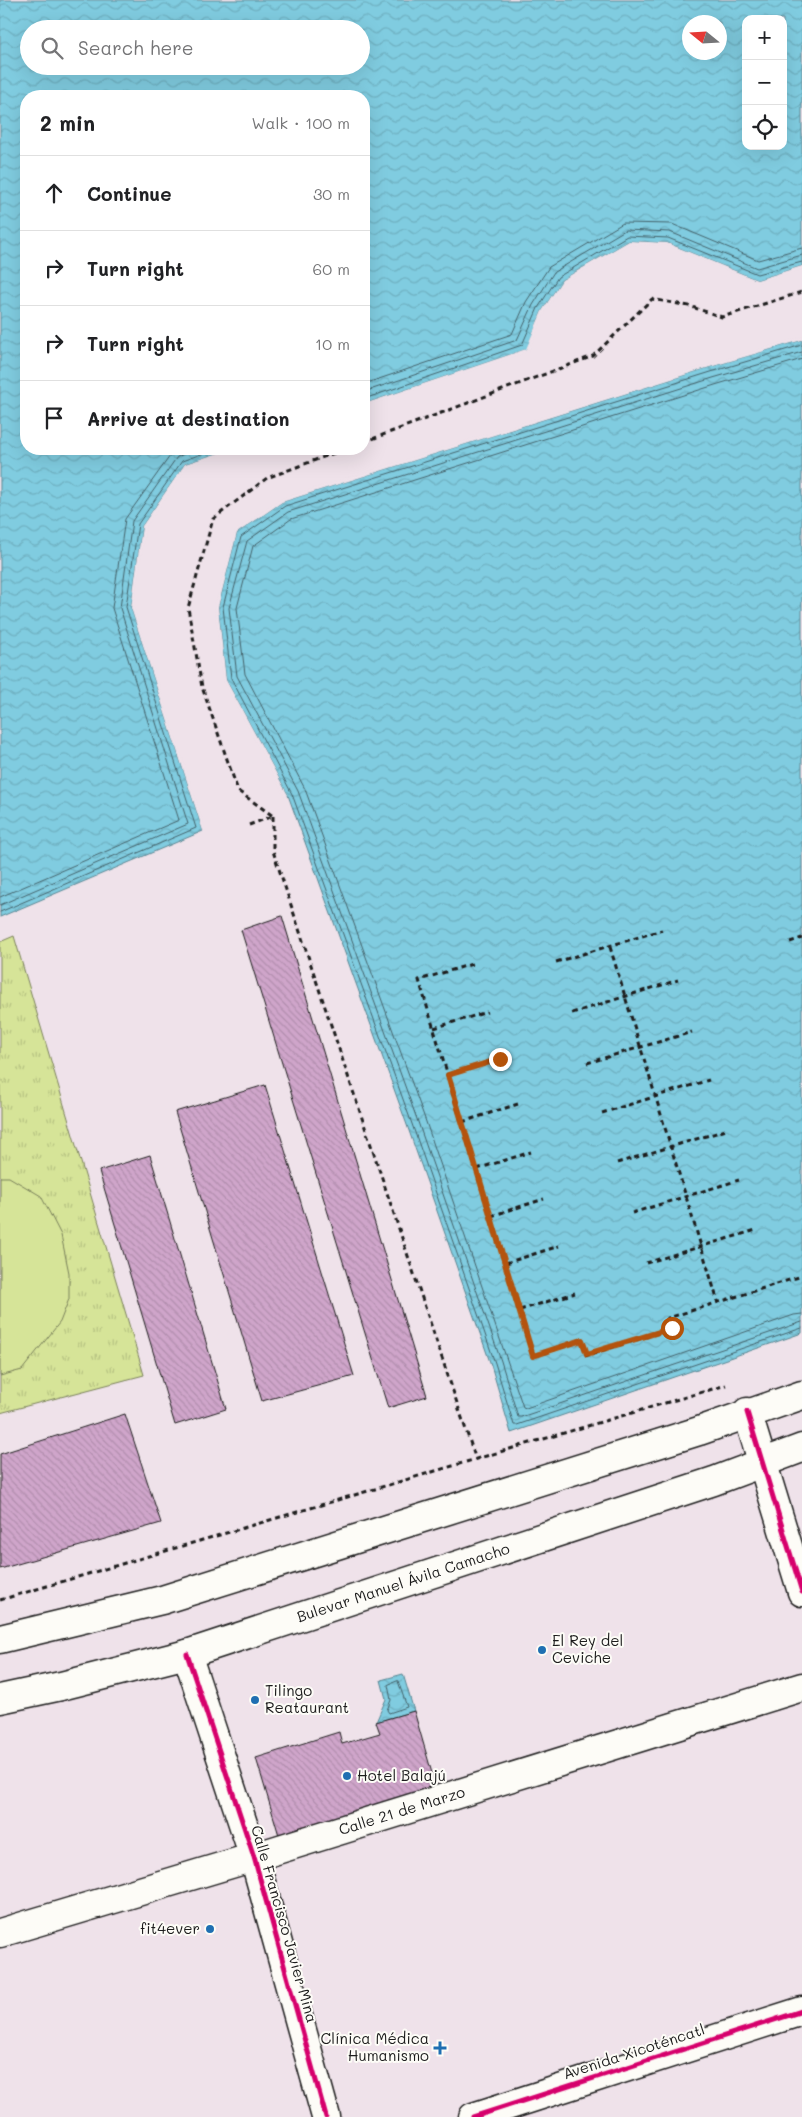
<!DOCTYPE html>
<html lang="en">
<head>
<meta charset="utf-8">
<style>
	body { margin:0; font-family:Mali,sans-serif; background:#f2f2f2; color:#202124 }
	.controls { position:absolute; right:15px; top:15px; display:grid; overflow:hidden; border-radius:10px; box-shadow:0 5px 20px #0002 }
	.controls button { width:45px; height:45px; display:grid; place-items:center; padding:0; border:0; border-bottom:1px solid #e0e0e0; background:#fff; color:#202124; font:25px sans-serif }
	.compass { position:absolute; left:682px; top:15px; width:45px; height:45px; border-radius:50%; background:#fff; box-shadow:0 5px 20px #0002; rotate:288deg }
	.stop { position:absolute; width:15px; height:15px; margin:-11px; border:4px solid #b45309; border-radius:50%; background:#fff }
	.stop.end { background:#b45309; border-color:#fff; box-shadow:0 1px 5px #0008 }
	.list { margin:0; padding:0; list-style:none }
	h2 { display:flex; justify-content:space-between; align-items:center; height:65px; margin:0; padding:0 20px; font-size:21px }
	h2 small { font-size:16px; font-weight:400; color:#757577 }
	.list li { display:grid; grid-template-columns:32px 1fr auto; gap:15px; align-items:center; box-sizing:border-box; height:75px; padding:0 20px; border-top:1px solid #e0e0e0 }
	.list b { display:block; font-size:19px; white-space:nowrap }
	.list em { font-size:16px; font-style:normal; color:#757577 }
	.icon { flex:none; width:28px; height:28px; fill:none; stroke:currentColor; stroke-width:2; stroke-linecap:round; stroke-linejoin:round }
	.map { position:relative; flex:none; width:802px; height:2117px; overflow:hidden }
	.search { position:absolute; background:#fff; box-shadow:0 5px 20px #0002; left:20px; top:20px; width:350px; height:55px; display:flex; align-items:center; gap:12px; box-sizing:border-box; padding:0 18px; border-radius:28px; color:#757577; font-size:19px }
	.panel { position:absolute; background:#fff; box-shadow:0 5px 20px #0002; left:20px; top:90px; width:350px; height:365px; border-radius:20px }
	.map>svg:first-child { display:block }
	.grass { fill:url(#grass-tufts); stroke:#79805a }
	.garden { fill:#d6e498; stroke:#79805a }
	.water { fill:url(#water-waves); stroke:#588692; fill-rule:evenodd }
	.pier { fill:#efe2ea }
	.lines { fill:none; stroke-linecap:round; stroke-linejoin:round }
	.shore { stroke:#44626a; stroke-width:1 }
	.building { fill:url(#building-back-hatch); stroke:#1c1c1c }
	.minor-casing { stroke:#1c1c1c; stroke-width:31 }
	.major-casing { stroke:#1c1c1c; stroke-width:31 }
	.path { stroke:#1c1c1c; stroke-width:3; stroke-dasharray:5 4; stroke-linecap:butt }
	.minor { stroke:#fdfcf7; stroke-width:28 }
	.major { stroke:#fdfcf7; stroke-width:28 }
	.cycleway-casing { stroke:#fdfcf7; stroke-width:8 }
	.cycleway { stroke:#d6006c; stroke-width:5 }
	.route { stroke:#b45309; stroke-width:6 }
	.poi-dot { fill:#1f6fb2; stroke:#fdfcf7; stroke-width:2 }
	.labels { text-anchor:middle; stroke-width:4; stroke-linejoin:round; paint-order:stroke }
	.street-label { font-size:15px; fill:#1c1c1c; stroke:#fdfcf7 }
	.poi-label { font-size:15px; fill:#1c1c1c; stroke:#fdfcf7; text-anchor:start }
</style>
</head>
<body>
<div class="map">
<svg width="802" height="2117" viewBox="0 0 802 2117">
	<defs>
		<pattern id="grass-tufts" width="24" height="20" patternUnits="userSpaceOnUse" patternTransform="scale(1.25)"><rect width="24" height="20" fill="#d6e498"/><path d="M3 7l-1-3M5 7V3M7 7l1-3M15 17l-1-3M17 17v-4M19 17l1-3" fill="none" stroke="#b7c382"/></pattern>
		<pattern id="water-waves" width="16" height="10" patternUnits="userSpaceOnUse" patternTransform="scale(1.25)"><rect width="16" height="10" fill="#80cce0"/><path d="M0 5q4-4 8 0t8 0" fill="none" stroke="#6eafc0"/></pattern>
		<pattern id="building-back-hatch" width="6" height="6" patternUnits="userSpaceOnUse" patternTransform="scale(1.25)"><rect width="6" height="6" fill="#cfa5ca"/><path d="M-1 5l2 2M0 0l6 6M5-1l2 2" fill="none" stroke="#b18dad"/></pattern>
	</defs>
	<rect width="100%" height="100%" fill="#efe2ea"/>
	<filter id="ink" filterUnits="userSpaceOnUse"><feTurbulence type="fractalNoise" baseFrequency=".02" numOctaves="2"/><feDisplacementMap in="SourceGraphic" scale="10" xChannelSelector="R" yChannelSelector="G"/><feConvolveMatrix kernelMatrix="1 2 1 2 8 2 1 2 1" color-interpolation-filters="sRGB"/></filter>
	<g filter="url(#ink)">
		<!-- grass -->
		<polygon class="grass" points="14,936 144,1375 0,1413 0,942"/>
		<!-- garden -->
		<polygon class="garden" points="0,1177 9,1177 41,1196 61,1235 69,1273 69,1299 60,1322 22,1370 0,1376"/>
		<!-- water -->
		<g class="water">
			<path d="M0,0H802V266L757,280L667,243L629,241L562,280L542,311L527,349L364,404V96H26V449H231L185,464L142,526L131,608L203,831L0,917ZM746,19H783V146H746ZM690,22H720V52H690ZM29,29H361V66H29Z"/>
			<polygon points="802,340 802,1333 511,1433 491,1365 407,1125 288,795 226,680 218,607 237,533 282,502 710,367"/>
			<polygon points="403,1674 414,1711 376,1722 386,1699 381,1680"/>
		</g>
		<!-- pier -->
		<g class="pier">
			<polygon points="629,241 667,243 757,280 802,266 802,269 757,282 667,245 629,244 563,282 545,312 528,351 364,406 364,404 526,349 542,311 562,280"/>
			<polygon points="802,337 802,340 710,367 282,502 237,533 218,607 226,680 288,795 285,796 224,680 215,607 236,531 282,499 709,365"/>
			<polygon points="231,449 234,449 187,466 145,527 133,608 205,830 203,831 131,608 142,526 185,464"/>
		</g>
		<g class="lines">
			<!-- shore -->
			<g class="shore">
				<polyline points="802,345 711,372 285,506 241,537 223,607 231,678 292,794 412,1124 495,1363 514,1425 517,1425 802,1328"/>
				<polyline points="802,352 713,378 288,512 247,541 229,608 237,676 298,791 418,1122 501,1361 518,1417 521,1417 802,1322"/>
				<polyline points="802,359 715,385 291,519 253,546 237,608 245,674 305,789 425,1119 523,1407 526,1408 794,1315 802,1314"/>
				<polyline points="364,384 512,334 526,302 549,267 623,223 672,224 758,260 802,248"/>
				<polyline points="364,392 517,340 533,305 554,272 625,230 670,232 757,268 802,255"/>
				<polyline points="364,399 522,345 538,308 558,277 627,236 668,238 757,274 802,262"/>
				<polyline points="0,897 179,820 112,608 125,519 175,449"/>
				<polyline points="0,905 188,824 120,608 132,521 177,457 196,449"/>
				<polyline points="0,912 196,828 126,607 138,524 182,461 215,449"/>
				<polygon points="398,1681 407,1707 389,1713 387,1710 391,1700 388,1685"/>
			</g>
		</g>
		<!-- building -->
		<g class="building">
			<polygon points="282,916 427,1396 388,1408 241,930"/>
			<polygon points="265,1085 354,1376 262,1401 175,1112"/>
			<polygon points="150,1155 226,1409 175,1425 99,1171"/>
			<polygon points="125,1414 161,1523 0,1569 0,1454"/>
			<polygon points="414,1711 438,1794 281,1842 256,1758 339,1732 342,1744 380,1733 376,1722"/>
		</g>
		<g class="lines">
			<!-- minor casing -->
			<g class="minor-casing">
				<g id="minor">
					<polyline points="747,1412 802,1592"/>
					<polyline points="187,1654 254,1857 326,2117"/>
					<path id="s1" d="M0,1933L254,1857L802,1687"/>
					<polyline points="473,2117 802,2011"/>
				</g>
			</g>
			<!-- major casing -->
			<g class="major-casing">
				<g id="major">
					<polyline points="0,1639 162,1600 699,1431 802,1395"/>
					<path id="s2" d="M0,1699L61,1686L187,1654L714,1481L802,1448"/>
				</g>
			</g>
			<!-- path -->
			<g class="path">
				<polyline points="364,442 593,356 652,299 689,306 722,317 802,292"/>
				<polyline points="273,816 273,851 476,1460"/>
				<polyline points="249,825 273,816 238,791 202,687 188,608 213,519 267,478 345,449"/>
				<polyline points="790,942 802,938"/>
				<polyline points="610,947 718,1302"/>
				<polyline points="556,962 662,930"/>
				<polyline points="472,964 419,980 533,1356 582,1340 587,1355 672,1328 668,1318 802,1276"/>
				<polyline points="572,1013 678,980"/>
				<polyline points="434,1028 487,1012"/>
				<polyline points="587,1063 692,1032"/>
				<polyline points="448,1075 500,1059"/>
				<polyline points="602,1113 709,1080"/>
				<polyline points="462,1122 518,1104"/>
				<polyline points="617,1163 726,1130"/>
				<polyline points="477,1169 531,1152"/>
				<polyline points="632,1213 739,1180"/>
				<polyline points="491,1216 544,1199"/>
				<polyline points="506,1263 559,1246"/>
				<polyline points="646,1263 756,1230"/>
				<polyline points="520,1310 575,1293"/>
				<polyline points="0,1600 726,1385"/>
			</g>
			<!-- minor -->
			<use href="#minor" class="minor"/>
			<!-- major -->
			<use href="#major" class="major"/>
			<!-- cycleway casing -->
			<g class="cycleway-casing">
				<g id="cycleway">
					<polyline points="747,1412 802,1592"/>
					<polyline points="187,1654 254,1857 326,2117"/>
					<polyline points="473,2117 802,2011"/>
				</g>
			</g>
			<!-- cycleway -->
			<use href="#cycleway" class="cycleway"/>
		</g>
	</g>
	<g class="lines" filter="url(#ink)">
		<!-- route -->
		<polyline class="route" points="500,1059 448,1075 533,1356 582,1340 587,1354 672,1328"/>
	</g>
	<!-- markers -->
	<g class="poi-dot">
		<circle cx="542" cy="1650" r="5"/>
		<circle cx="255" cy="1700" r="5"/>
		<circle cx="347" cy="1776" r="5"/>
		<circle cx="210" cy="1929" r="5"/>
		<path d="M437.5 2040.5h5v5h5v5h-5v5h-5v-5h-5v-5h5z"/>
	</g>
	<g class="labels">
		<!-- street labels -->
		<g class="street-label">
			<text dy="5" stroke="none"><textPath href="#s2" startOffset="420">Bulevar Manuel Ávila Camacho</textPath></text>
			<text dy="5" stroke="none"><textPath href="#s1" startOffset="420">Calle 21 de Marzo</textPath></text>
			<text transform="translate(284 1924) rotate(74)" y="5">Calle Francisco Javier Mina</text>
			<text transform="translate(634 2052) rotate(-18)" y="5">Avenida Xicoténcatl</text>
		</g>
		<!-- poi labels -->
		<g class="poi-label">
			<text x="552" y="1646">El Rey del<tspan x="552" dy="17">Ceviche</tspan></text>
			<text x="265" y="1696">Tilingo<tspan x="265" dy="17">Reataurant</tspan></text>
			<text x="357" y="1781">Hotel Balajú</text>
			<text x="200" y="1934" text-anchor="end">fit4ever</text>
			<text x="429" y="2044" text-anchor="end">Clínica Médica<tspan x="429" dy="17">Humanismo</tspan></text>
		</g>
	</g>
</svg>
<div class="controls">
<button>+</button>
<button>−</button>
<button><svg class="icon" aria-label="locate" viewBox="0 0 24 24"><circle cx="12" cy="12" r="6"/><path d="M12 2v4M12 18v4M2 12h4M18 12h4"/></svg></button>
</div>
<svg class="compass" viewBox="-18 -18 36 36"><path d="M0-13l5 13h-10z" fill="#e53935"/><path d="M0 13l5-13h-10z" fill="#757577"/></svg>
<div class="stop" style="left:672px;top:1328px"></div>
<div class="stop end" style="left:500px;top:1059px"></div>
<div class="search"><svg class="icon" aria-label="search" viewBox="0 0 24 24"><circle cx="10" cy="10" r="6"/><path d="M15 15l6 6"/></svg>Search here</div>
<section class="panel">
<h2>2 min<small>Walk · 100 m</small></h2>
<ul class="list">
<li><svg class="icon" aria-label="ahead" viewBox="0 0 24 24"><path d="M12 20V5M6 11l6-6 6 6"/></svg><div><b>Continue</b></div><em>30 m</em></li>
<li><svg class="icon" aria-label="right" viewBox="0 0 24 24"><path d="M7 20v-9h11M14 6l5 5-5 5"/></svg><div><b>Turn right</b></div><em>60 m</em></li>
<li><svg class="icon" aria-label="right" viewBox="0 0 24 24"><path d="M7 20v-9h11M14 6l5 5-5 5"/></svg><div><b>Turn right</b></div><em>10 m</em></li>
<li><svg class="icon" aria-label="arrive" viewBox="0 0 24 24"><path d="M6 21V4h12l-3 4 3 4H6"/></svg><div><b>Arrive at destination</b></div></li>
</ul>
</section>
</div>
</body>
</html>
